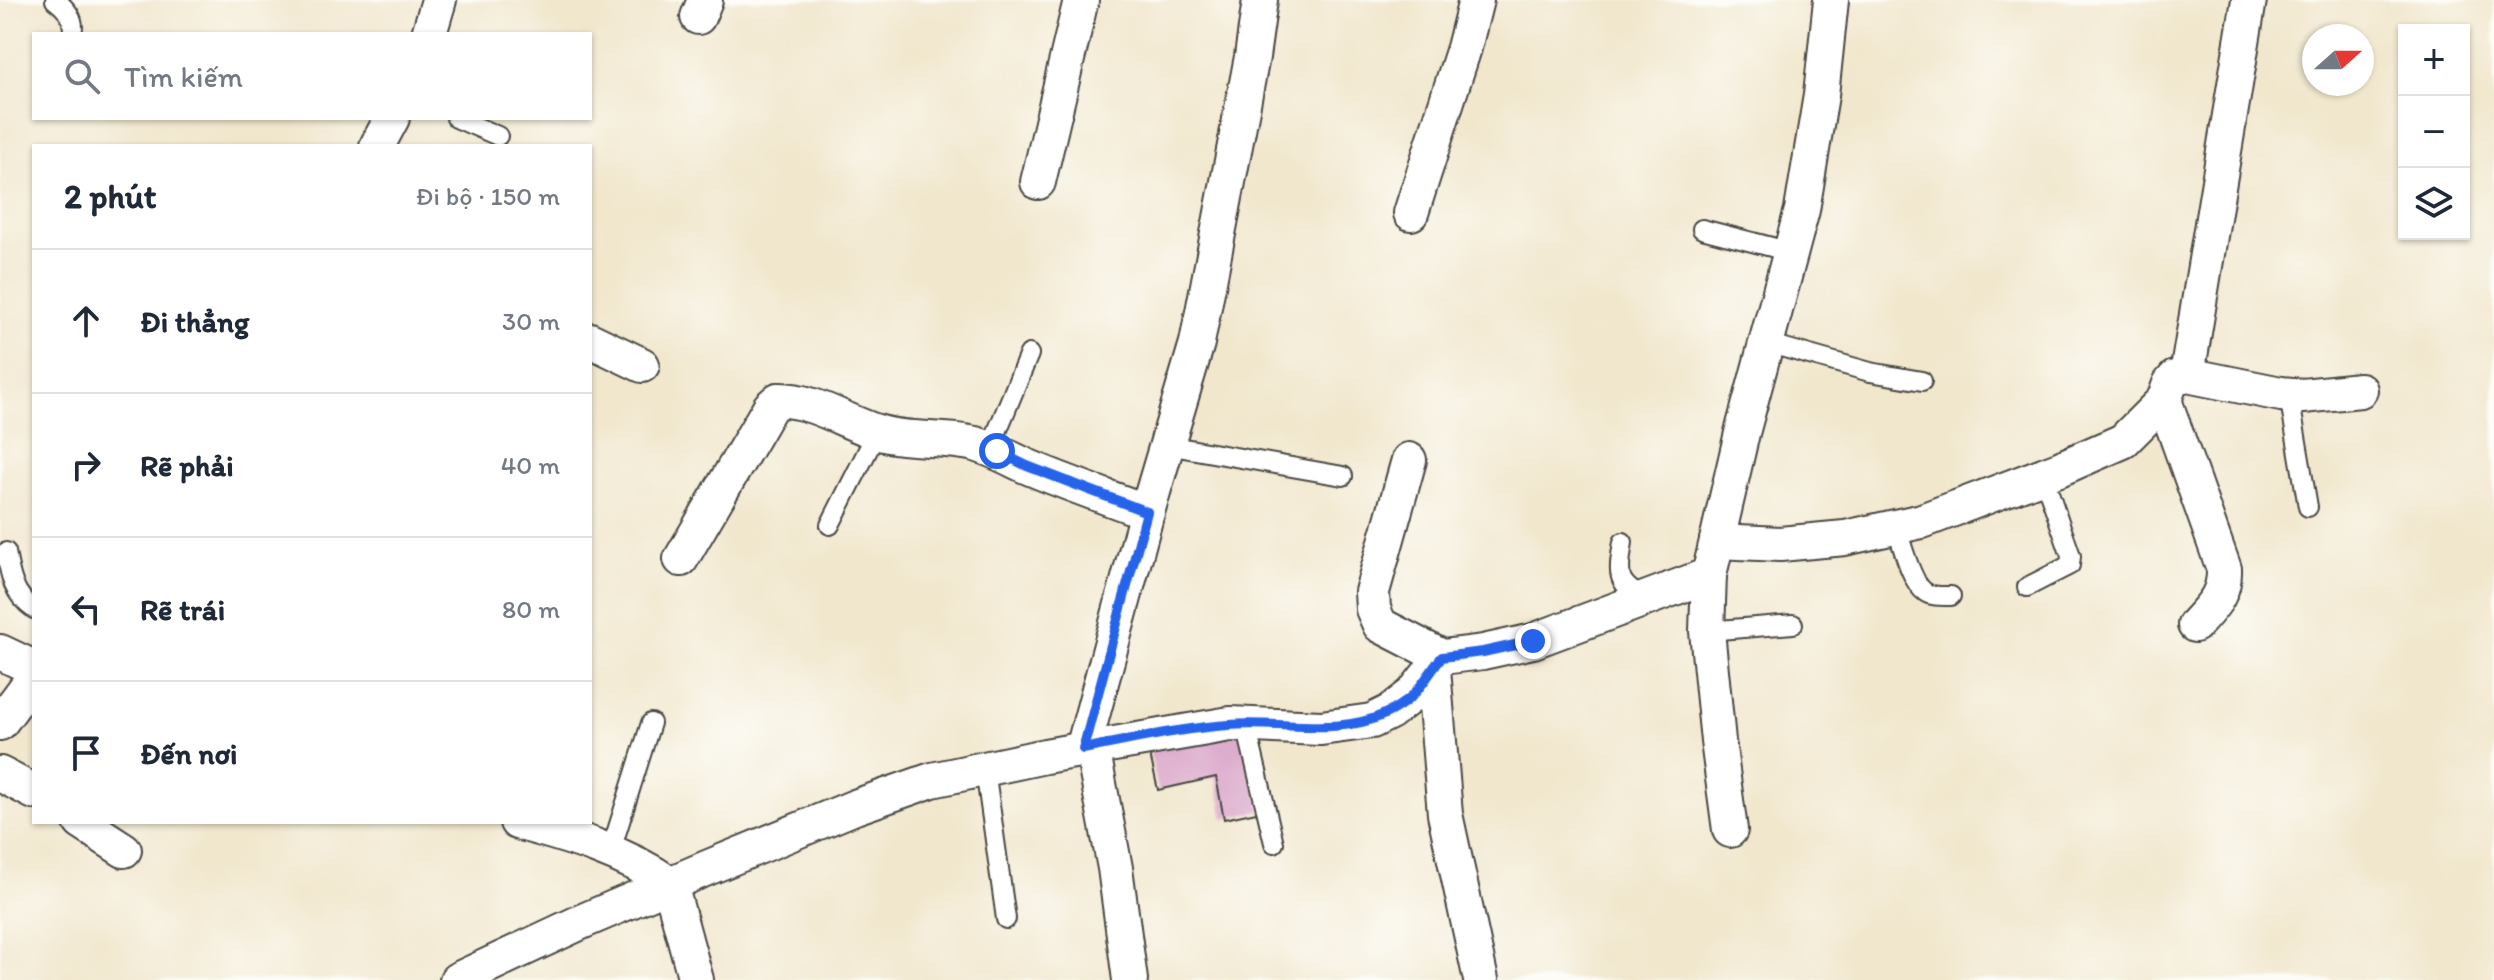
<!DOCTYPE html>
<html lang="vi">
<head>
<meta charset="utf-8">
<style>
	body { margin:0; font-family:Itim,sans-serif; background:#f6f6f7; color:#1f2937 }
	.controls { position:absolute; right:24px; top:24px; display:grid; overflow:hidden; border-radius:0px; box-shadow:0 2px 6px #0004 }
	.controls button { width:72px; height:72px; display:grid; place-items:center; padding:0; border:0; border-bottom:2px solid #e0e1e3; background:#fff; color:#1f2937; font:40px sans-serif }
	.compass { position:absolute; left:2302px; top:24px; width:72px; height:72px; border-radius:50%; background:#fff; box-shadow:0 2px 6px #0004; rotate:69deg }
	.stop { position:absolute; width:24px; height:24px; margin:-18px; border:6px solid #2563eb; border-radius:50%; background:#fff }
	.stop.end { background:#2563eb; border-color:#fff; box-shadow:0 2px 8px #0008 }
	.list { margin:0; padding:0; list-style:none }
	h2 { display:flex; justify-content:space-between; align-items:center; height:104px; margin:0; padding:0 32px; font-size:34px }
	h2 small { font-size:26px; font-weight:400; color:#747a83 }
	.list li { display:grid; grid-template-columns:52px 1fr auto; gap:24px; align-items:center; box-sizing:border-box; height:144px; padding:0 32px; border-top:2px solid #e0e1e3 }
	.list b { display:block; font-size:30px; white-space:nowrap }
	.list em { font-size:26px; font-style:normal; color:#747a83 }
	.icon { flex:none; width:44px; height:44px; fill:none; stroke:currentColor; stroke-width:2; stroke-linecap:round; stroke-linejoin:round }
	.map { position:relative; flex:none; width:2494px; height:980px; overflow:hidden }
	.search { position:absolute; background:#fff; box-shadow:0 2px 6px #0004; left:32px; top:32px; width:560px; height:88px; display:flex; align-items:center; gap:20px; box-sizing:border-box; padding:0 28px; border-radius:0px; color:#747a83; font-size:30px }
	.panel { position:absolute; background:#fff; box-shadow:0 2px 6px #0004; left:32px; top:144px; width:560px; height:680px; border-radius:0px }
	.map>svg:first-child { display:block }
	.building { fill:#ddadce }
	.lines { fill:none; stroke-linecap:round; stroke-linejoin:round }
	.lane-casing { stroke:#494743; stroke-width:22 }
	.street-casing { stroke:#494743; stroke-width:38 }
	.lane { stroke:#fff; stroke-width:18 }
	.street { stroke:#fff; stroke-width:34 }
	.route { stroke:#2563eb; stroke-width:10 }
</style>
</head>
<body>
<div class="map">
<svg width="2494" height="980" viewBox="0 0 2494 980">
	<rect width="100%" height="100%" fill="#fdfcf7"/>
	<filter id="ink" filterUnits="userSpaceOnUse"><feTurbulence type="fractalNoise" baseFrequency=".0125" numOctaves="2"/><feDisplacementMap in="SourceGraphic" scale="16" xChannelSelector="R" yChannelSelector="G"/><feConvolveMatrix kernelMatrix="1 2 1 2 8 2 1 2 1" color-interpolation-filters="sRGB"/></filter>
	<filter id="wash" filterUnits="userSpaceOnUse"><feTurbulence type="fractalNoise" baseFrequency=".006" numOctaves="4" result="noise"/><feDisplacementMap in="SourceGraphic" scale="32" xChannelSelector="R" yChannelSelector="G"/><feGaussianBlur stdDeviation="1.8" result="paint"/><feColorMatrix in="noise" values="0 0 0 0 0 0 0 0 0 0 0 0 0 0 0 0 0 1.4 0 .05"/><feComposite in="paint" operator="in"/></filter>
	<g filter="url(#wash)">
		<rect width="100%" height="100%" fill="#f1e7cd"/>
		<g id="blocks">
			<!-- building -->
			<polygon class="building" points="1242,726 1261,811 1224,819 1216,777 1158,790 1148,746"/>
		</g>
	</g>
	<g filter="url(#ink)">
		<use href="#blocks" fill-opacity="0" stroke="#494743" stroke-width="2"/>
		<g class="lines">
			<!-- lane casing -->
			<g class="lane-casing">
				<g id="lane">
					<path d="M55,0C66,8 76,19 72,34"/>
					<polyline points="456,118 498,136"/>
					<polyline points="1702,229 1791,252"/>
					<polyline points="1767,343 1870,372 1922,381"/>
					<polyline points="2289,395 2308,507"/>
					<polyline points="1167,445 1343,476"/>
					<polyline points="990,449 1029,354"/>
					<polyline points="830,525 877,432"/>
					<path d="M1896,527C1902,543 1911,583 1925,592C1932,597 1943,596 1951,596"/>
					<path d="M1623,542C1618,575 1615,583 1646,599"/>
					<path d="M6,552C10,575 13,595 34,609"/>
					<polyline points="2027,587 2070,565 2071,556 2043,475"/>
					<polyline points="1707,631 1793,624"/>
					<polyline points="1246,725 1274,843"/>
					<polyline points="985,769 1006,919"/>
					<polyline points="611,850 651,723"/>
				</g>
			</g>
			<!-- street casing -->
			<g class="street-casing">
				<g id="street">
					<polyline points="698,17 705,0"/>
					<polyline points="429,34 439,0"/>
					<polyline points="377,146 392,118"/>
					<polyline points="1038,182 1081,0"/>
					<polyline points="1411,213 1464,48 1476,0"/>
					<polyline points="590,340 642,365"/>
					<polyline points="2187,375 2249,0"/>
					<path d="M2164,400L2224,569C2225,595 2212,606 2195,625"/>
					<polyline points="1409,460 1372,592 1373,609 1380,625 1442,657 1483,652 1533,641 1709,575"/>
					<polyline points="1717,541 1780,544 1845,538 1922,521 2059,469 2123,441 2164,400 2170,384 2175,378 2187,375 2281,394 2303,396 2360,390"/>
					<path d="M681,559L770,407L778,400C812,399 845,422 877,432C909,442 943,436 975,444C993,449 1009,458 1026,466C1066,483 1107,497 1147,512"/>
					<polyline points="0,652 34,668"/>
					<polyline points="1433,669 1445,814 1481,980"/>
					<polyline points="0,723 34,677"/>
					<polyline points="1092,747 1115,868 1130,980"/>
					<polyline points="1083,749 1147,512 1197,343 1252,57 1260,0"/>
					<polyline points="0,774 34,792"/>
					<polyline points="81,822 124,850"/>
					<path d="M517,822C572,837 624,852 670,884L696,980"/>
					<polyline points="1730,830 1718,741 1707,631 1709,575 1742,433 1802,210 1821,95 1831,0"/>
					<polyline points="457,980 581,922 707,868 855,807 932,780 1045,756 1230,724 1321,728 1372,721 1390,712 1413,694 1442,657"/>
				</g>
			</g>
			<!-- lane -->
			<use href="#lane" class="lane"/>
			<!-- street -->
			<use href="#street" class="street"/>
		</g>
	</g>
	<g class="lines" filter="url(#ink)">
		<!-- route -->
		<path class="route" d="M997,451L1027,466L1147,512L1083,749C1131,740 1180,728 1229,725C1292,720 1360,743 1412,696C1423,685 1432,669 1442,657L1483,652L1533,641"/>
	</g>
</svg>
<div class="controls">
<button>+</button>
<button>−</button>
<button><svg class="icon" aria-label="layers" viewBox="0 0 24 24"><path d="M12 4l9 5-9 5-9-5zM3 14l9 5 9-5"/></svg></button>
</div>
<svg class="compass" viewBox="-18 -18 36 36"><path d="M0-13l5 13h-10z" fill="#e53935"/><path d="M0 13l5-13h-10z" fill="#747a83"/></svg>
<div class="stop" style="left:997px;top:451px"></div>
<div class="stop end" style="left:1533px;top:641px"></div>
<div class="search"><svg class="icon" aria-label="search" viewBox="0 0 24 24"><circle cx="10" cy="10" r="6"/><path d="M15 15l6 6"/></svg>Tìm kiếm</div>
<section class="panel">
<h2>2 phút<small>Đi bộ · 150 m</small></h2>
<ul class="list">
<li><svg class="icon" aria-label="ahead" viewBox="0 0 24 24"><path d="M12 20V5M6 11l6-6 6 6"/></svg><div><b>Đi thẳng</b></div><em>30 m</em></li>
<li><svg class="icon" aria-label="right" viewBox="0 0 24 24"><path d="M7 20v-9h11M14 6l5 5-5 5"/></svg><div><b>Rẽ phải</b></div><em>40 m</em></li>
<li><svg class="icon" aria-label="left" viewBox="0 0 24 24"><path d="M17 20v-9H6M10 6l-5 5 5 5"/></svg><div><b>Rẽ trái</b></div><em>80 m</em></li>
<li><svg class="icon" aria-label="arrive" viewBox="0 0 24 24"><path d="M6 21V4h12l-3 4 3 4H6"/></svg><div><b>Đến nơi</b></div></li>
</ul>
</section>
</div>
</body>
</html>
